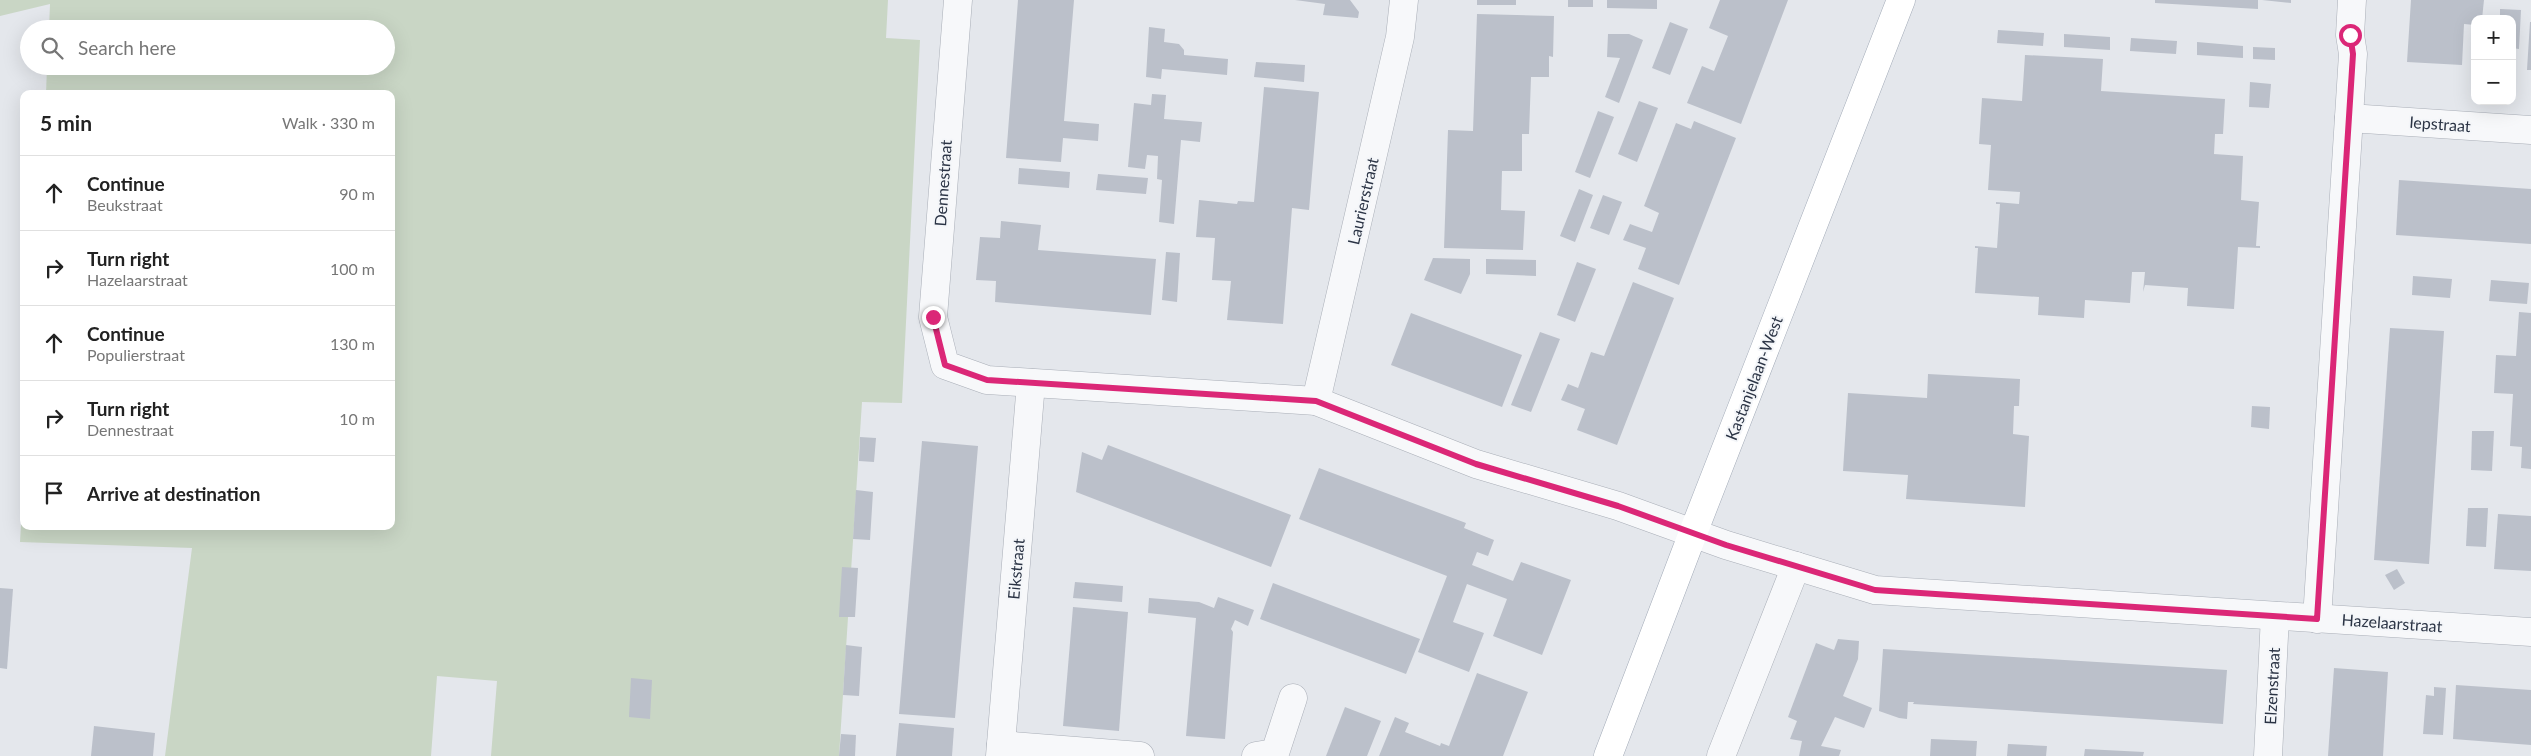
<!DOCTYPE html>
<html lang="en">
<head>
<meta charset="utf-8">
<style>
	body { margin:0; font-family:Lato,sans-serif; background:#f6f6f6; color:#222 }
	.controls { position:absolute; right:15px; top:15px; display:grid; overflow:hidden; border-radius:10px; box-shadow:0 5px 20px #0002 }
	.controls button { width:45px; height:45px; display:grid; place-items:center; padding:0; border:0; border-bottom:1px solid #e0e0e0; background:#fff; color:#222; font:25px sans-serif }
	.stop { position:absolute; width:15px; height:15px; margin:-11px; border:4px solid #db2777; border-radius:50%; background:#fff }
	.stop.end { background:#db2777; border-color:#fff; box-shadow:0 1px 5px #0008 }
	.list { margin:0; padding:0; list-style:none }
	h2 { display:flex; justify-content:space-between; align-items:center; height:65px; margin:0; padding:0 20px; font-size:21px }
	h2 small { font-size:16px; font-weight:400; color:#767676 }
	.list li { display:grid; grid-template-columns:32px 1fr auto; gap:15px; align-items:center; box-sizing:border-box; height:75px; padding:0 20px; border-top:1px solid #e0e0e0 }
	.list b { display:block; font-size:19px; white-space:nowrap }
	.list p { margin:0; font-size:16px; white-space:nowrap; color:#767676 }
	.list em { font-size:16px; font-style:normal; color:#767676 }
	.icon { flex:none; width:28px; height:28px; fill:none; stroke:currentColor; stroke-width:2; stroke-linecap:round; stroke-linejoin:round }
	.map { position:relative; flex:none; width:2531px; height:756px; overflow:hidden }
	.search { position:absolute; background:#fff; box-shadow:0 5px 20px #0002; left:20px; top:20px; width:375px; height:55px; display:flex; align-items:center; gap:12px; box-sizing:border-box; padding:0 18px; border-radius:28px; color:#767676; font-size:19px }
	.panel { position:absolute; background:#fff; box-shadow:0 5px 20px #0002; left:20px; top:90px; width:375px; height:440px; border-radius:10px }
	.map>svg:first-child { display:block }
	.green { fill:#c9d6c5 }
	.building { fill:#bbc0ca }
	.lines { fill:none; stroke-linecap:round; stroke-linejoin:round }
	.minor-casing { stroke:#a9aeb7; stroke-width:29 }
	.major-casing { stroke:#a3abb8; stroke-width:29 }
	.minor { stroke:#f7f8fa; stroke-width:28 }
	.major { stroke:#fff; stroke-width:28 }
	.route { stroke:#db2777; stroke-width:6 }
	.labels { text-anchor:middle; stroke-width:4; stroke-linejoin:round; paint-order:stroke }
	.street-label { font-size:16px; fill:#2b3445; stroke:#f4f6f9 }
</style>
</head>
<body>
<div class="map">
<svg width="2531" height="756" viewBox="0 0 2531 756">
	<rect width="100%" height="100%" fill="#e4e7ec"/>
	<!-- green -->
	<polygon class="green" points="0,0 888,0 886,38 920,40 902,403 862,402 839,756 491,756 497,681 437,676 431,756 165,756 192,548 20,542 24,474 24,526 391,526 391,94 46,94 47,66 386,66 386,29 49,29 50,4 0,16"/>
	<!-- building -->
	<g class="building">
		<polygon points="1018,0 1074,0 1064,121 1099,124 1098,141 1063,138 1061,162 1006,158"/>
		<polygon points="1295,0 1350,0 1359,12 1358,18 1323,15 1325,4"/>
		<rect x="1477" y="0" width="39" height="5"/>
		<rect x="1568" y="0" width="25" height="7"/>
		<polygon points="1607,0 1657,0 1657,9 1607,8"/>
		<polygon points="1720,0 1788,0 1741,124 1687,103 1702,66 1714,71 1728,36 1709,28"/>
		<polygon points="2155,0 2258,0 2258,9 2155,3"/>
		<polygon points="2262,0 2291,0 2291,3"/>
		<polygon points="2411,0 2484,0 2482,19 2475,19 2475,25 2464,24 2462,65 2407,62"/>
		<polygon points="2500,9 2521,10 2519,49 2512,48 2512,19 2500,19"/>
		<polygon points="1477,14 1554,16 1553,57 1549,56 1549,77 1531,77 1529,134 1522,134 1522,171 1502,171 1501,210 1525,211 1523,250 1444,248 1448,130 1473,131"/>
		<polygon points="1670,22 1688,29 1670,75 1652,68"/>
		<polygon points="2530,22 2531,22 2531,70 2527,70"/>
		<polygon points="1149,27 1165,29 1164,42 1179,44 1184,50 1184,55 1228,59 1227,75 1162,69 1161,79 1146,77"/>
		<polygon points="1998,30 2044,33 2043,46 1997,43"/>
		<polygon points="1608,34 1629,34 1643,40 1619,103 1605,97 1620,58 1607,57"/>
		<polygon points="2064,34 2110,37 2110,50 2064,47"/>
		<polygon points="2131,38 2177,41 2176,54 2130,51"/>
		<polygon points="2197,42 2243,46 2243,58 2197,55"/>
		<polygon points="2253,47 2275,48 2275,60 2253,59"/>
		<polygon points="2025,55 2103,59 2101,91 2225,99 2223,134 2215,134 2214,154 2243,156 2241,200 2259,202 2256,246 2260,246 2260,248 2238,247 2234,309 2187,306 2188,288 2145,285 2143,292 2145,272 2132,272 2130,303 2085,300 2084,318 2038,315 2039,297 1975,293 1978,248 1975,248 1975,246 1997,248 2000,204 1996,204 1996,202 2019,204 2020,192 1988,190 1991,145 1979,144 1982,98 2022,101"/>
		<polygon points="1256,62 1305,65 1304,82 1254,77"/>
		<polygon points="2250,82 2271,84 2269,108 2249,107"/>
		<polygon points="1264,87 1319,92 1309,210 1292,208 1283,324 1227,320 1231,281 1212,280 1215,238 1196,237 1199,200 1237,204 1238,201 1254,202"/>
		<polygon points="1152,94 1166,95 1164,119 1202,122 1200,142 1181,140 1174,224 1159,222 1162,180 1157,179 1158,156 1147,155 1145,169 1128,167 1134,103 1151,105"/>
		<polygon points="1639,101 1658,108 1637,162 1618,154"/>
		<polygon points="1598,111 1614,117 1590,178 1575,172"/>
		<polygon points="1694,121 1736,138 1679,285 1638,269 1646,248 1623,240 1630,224 1652,232 1659,213 1644,206 1676,123 1691,129"/>
		<polygon points="1019,168 1070,172 1069,188 1018,184"/>
		<polygon points="1098,174 1148,178 1146,194 1096,190"/>
		<polygon points="2399,180 2531,189 2531,244 2396,235"/>
		<polygon points="1579,189 1593,195 1575,242 1560,236"/>
		<polygon points="1603,195 1622,202 1609,235 1590,228"/>
		<polygon points="1001,221 1041,225 1038,250 1156,259 1151,315 995,302 996,281 976,280 980,237 1000,238"/>
		<polygon points="1166,252 1180,253 1177,302 1162,300"/>
		<polygon points="1433,258 1470,259 1470,274 1461,294 1424,280"/>
		<polygon points="1486,259 1536,260 1536,276 1486,274"/>
		<polygon points="1577,262 1596,269 1575,322 1557,315"/>
		<polygon points="2413,276 2452,279 2450,298 2412,295"/>
		<polygon points="2491,280 2529,283 2527,304 2489,301"/>
		<polygon points="1633,282 1674,298 1617,445 1577,430 1585,409 1561,400 1568,384 1578,388 1591,352 1604,356"/>
		<polygon points="2519,312 2531,313 2531,469 2521,468 2522,447 2510,446 2513,394 2494,393 2496,355 2516,356"/>
		<polygon points="1411,313 1522,355 1502,407 1391,365"/>
		<polygon points="2390,328 2444,331 2429,564 2374,560"/>
		<polygon points="1540,332 1560,339 1531,412 1511,405"/>
		<polygon points="1928,374 2020,379 2019,406 2014,406 2013,434 2029,436 2025,507 1906,499 1908,475 1843,471 1848,393 1927,398"/>
		<polygon points="2252,406 2270,407 2269,429 2251,427"/>
		<polygon points="2472,431 2494,431 2492,471 2471,470"/>
		<polygon points="860,437 876,438 874,462 859,461"/>
		<polygon points="922,441 978,446 955,718 899,714"/>
		<polygon points="1108,445 1291,515 1271,567 1076,492 1082,452 1102,460"/>
		<polygon points="1319,468 1466,523 1464,528 1494,540 1488,556 1477,552 1472,565 1513,581 1521,562 1571,580 1542,655 1493,636 1507,599 1467,584 1453,622 1484,633 1469,672 1418,652 1447,576 1299,519"/>
		<polygon points="856,490 873,492 870,540 853,539"/>
		<polygon points="2468,508 2488,508 2486,547 2466,546"/>
		<polygon points="2498,514 2531,516 2531,571 2494,569"/>
		<polygon points="842,567 858,568 855,617 839,617"/>
		<polygon points="2397,569 2405,583 2394,590 2385,575"/>
		<polygon points="1075,582 1123,586 1122,602 1073,598"/>
		<polygon points="1273,583 1420,639 1406,674 1260,619"/>
		<polygon points="0,588 13,589 7,669 0,668"/>
		<polygon points="1218,597 1254,610 1248,626 1235,620 1231,629 1233,632 1225,739 1186,736 1196,618 1148,613 1149,598 1199,602 1214,608"/>
		<polygon points="1073,607 1128,612 1119,731 1063,726"/>
		<polygon points="1838,639 1859,641 1858,659 1843,696 1872,708 1864,728 1835,717 1821,746 1841,750 1839,756 1799,756 1802,741 1790,739 1797,721 1788,717 1816,643 1834,650"/>
		<polygon points="846,645 862,647 859,696 843,695"/>
		<polygon points="1883,649 2227,670 2223,724 1913,704 1914,702 1908,702 1907,719 1899,718 1879,711"/>
		<polygon points="2334,668 2388,672 2383,756 2328,756"/>
		<polygon points="1477,673 1528,692 1503,756 1379,756 1395,717 1409,723 1405,732 1440,746 1441,743 1449,746"/>
		<polygon points="631,678 652,680 650,719 629,717"/>
		<polygon points="2456,685 2531,690 2531,745 2453,739"/>
		<polygon points="2434,687 2446,688 2443,735 2423,734 2426,695 2434,696"/>
		<polygon points="1345,707 1381,721 1367,756 1326,756"/>
		<polygon points="899,723 954,728 952,756 896,756"/>
		<polygon points="94,726 155,733 153,756 91,756"/>
		<polygon points="841,734 856,735 855,756 839,756"/>
		<polygon points="1931,739 1977,741 1976,756 1930,756"/>
		<polygon points="2008,744 2047,746 2046,756 2007,756"/>
		<polygon points="2085,749 2144,752 2143,756 2084,756"/>
	</g>
	<g class="lines">
		<!-- minor casing -->
		<g class="minor-casing">
			<g id="minor">
				<polyline points="958,0 933,317 945,365 987,380 1316,401 1476,464 1618,506 1726,545 1875,590 2531,632"/>
				<polyline points="2349,118 2531,130"/>
				<polyline points="1316,401 1400,37 1404,0"/>
				<polyline points="2317,619 2353,54 2350,35 2352,0"/>
				<polyline points="1001,745 1140,756"/>
				<polyline points="1000,756 1031,383"/>
				<polyline points="1256,756 1275,753 1293,698"/>
				<polyline points="1721,756 1796,566"/>
				<polyline points="2268,756 2275,616"/>
			</g>
		</g>
		<!-- major casing -->
		<g class="major-casing">
			<polyline id="major" points="1608,756 1693,533 1901,0"/>
		</g>
		<!-- minor -->
		<use href="#minor" class="minor"/>
		<!-- major -->
		<use href="#major" class="major"/>
	</g>
	<g class="lines">
		<!-- route -->
		<polyline class="route" points="933,317 945,365 987,380 1316,401 1476,464 1618,506 1726,545 1875,590 2317,619 2353,54 2350,35"/>
	</g>
	<g class="labels">
		<!-- street labels -->
		<g class="street-label">
			<text transform="translate(2440 124) rotate(4)" y="6">Iepstraat</text>
			<text transform="translate(943 183) rotate(-86)" y="6">Dennestraat</text>
			<text transform="translate(1363 201) rotate(-77)" y="6">Laurierstraat</text>
			<text transform="translate(1754 378) rotate(-69)" y="6">Kastanjelaan-West</text>
			<text transform="translate(1016 569) rotate(-85)" y="6">Eikstraat</text>
			<text transform="translate(2392 623) rotate(4)" y="6">Hazelaarstraat</text>
			<text transform="translate(2272 686) rotate(-87)" y="6">Elzenstraat</text>
		</g>
	</g>
</svg>
<div class="controls">
<button>+</button>
<button>−</button>
</div>
<div class="stop" style="left:2350px;top:35px"></div>
<div class="stop end" style="left:933px;top:317px"></div>
<div class="search"><svg class="icon" aria-label="search" viewBox="0 0 24 24"><circle cx="10" cy="10" r="6"/><path d="M15 15l6 6"/></svg>Search here</div>
<section class="panel">
<h2>5 min<small>Walk · 330 m</small></h2>
<ul class="list">
<li><svg class="icon" aria-label="ahead" viewBox="0 0 24 24"><path d="M12 20V5M6 11l6-6 6 6"/></svg><div><b>Continue</b><p>Beukstraat</p></div><em>90 m</em></li>
<li><svg class="icon" aria-label="right" viewBox="0 0 24 24"><path d="M7 20v-9h11M14 6l5 5-5 5"/></svg><div><b>Turn right</b><p>Hazelaarstraat</p></div><em>100 m</em></li>
<li><svg class="icon" aria-label="ahead" viewBox="0 0 24 24"><path d="M12 20V5M6 11l6-6 6 6"/></svg><div><b>Continue</b><p>Populierstraat</p></div><em>130 m</em></li>
<li><svg class="icon" aria-label="right" viewBox="0 0 24 24"><path d="M7 20v-9h11M14 6l5 5-5 5"/></svg><div><b>Turn right</b><p>Dennestraat</p></div><em>10 m</em></li>
<li><svg class="icon" aria-label="arrive" viewBox="0 0 24 24"><path d="M6 21V4h12l-3 4 3 4H6"/></svg><div><b>Arrive at destination</b></div></li>
</ul>
</section>
</div>
</body>
</html>
